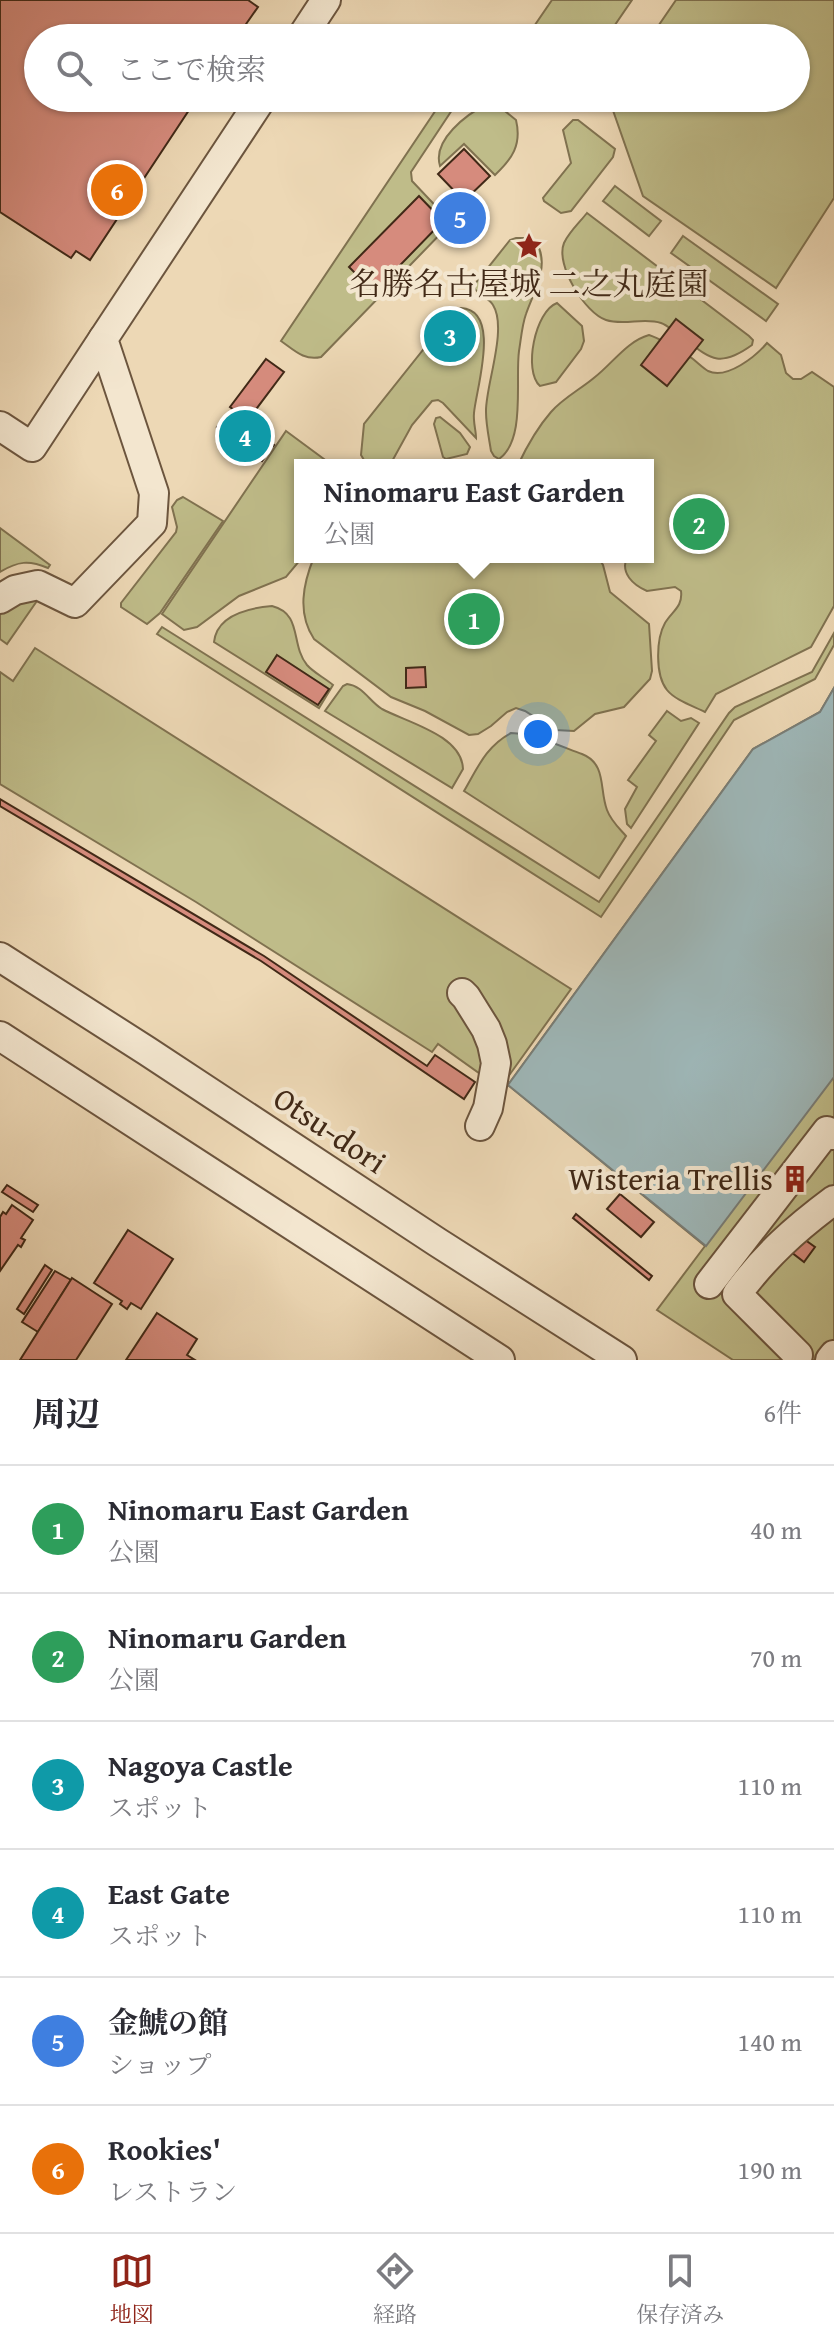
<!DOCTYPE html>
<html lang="ja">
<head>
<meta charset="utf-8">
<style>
	body { margin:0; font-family:"Gentium Book Plus","Noto Serif JP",serif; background:#f7f7f7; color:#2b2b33 }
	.you { position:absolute; left:538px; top:734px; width:28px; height:28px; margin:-20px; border:6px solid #fff; border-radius:50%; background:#1a73e8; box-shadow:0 0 0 12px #1a73e833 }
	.badge { display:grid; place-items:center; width:52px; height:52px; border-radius:50%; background:#8f2418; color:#fff; font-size:26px; font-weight:700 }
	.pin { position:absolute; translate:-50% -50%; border:4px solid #fff; box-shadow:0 2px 8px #0006 }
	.popup { position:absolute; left:294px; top:459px; width:360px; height:104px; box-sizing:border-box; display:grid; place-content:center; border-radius:0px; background:#fff; filter:drop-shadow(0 2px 6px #0005); font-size:26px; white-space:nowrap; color:#7c7c81 }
	.popup b { font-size:30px; color:#2b2b33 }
	.popup::after { content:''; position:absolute; left:50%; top:100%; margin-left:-16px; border:16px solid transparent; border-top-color:#fff }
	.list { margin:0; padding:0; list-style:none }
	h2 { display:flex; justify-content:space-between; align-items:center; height:104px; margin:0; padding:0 32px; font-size:34px }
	h2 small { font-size:26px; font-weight:400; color:#7c7c81 }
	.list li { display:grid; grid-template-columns:52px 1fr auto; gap:24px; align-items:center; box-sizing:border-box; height:128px; padding:0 32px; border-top:2px solid #e1e1e2 }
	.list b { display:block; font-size:30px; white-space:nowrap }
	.list p { margin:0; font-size:26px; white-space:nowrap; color:#7c7c81 }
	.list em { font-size:26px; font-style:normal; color:#7c7c81 }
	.icon { flex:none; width:44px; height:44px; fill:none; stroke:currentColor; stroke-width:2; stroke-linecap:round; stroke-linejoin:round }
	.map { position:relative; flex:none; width:834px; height:1360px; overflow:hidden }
	.search { position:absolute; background:#fff; box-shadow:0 2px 6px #0004; left:24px; right:24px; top:24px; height:88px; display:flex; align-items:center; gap:20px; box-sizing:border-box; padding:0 28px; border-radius:44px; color:#7c7c81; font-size:30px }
	.sheet { height:872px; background:#fff }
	nav { display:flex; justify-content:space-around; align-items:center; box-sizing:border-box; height:112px; border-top:2px solid #e1e1e2; background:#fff; font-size:22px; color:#7c7c81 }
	nav a { display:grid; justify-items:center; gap:4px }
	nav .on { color:#8f2418 }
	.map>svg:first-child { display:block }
	.green { fill:#bfbc89; stroke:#807250; stroke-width:2 }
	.water { fill:#9eb7b8; stroke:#797e78; stroke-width:2 }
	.building { fill:#d68b7d; stroke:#412917; stroke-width:2 }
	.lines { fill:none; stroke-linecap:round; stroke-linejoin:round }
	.minor-casing { stroke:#6c553e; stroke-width:32 }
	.minor { stroke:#f3e6cf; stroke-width:28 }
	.labels { text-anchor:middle; stroke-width:8; stroke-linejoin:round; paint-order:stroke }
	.poi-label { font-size:32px; fill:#412917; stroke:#f3e6cf }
	.street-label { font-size:32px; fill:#412917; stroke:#f3e6cf }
</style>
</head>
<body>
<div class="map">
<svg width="834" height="1360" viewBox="0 0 834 1360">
	<rect width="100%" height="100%" fill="#edd8b5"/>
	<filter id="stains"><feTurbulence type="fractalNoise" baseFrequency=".0025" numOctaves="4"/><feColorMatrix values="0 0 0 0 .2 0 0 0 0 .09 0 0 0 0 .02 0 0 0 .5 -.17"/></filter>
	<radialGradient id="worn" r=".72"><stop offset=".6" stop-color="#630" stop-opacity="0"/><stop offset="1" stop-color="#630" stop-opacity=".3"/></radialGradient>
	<!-- green -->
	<g class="green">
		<polygon points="552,0 632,0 606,38 526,38"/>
		<polygon points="676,0 834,0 834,198 776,288 643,196 609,99 796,98 796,38 650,38"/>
		<path d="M444,98H460L411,172L412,181L448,219L450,224L321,357C304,361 294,350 281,341Z"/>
		<path d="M487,104L500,107L516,120C522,145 512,159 495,175L464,144L440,166C432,140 467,114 487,104Z"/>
		<polygon points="573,120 578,120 615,149 613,157 571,211 561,213 544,201 543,198 571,163 563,130"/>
		<polygon points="615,186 661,221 649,236 603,201"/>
		<path d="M587,213L749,336L753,340L752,345C716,371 708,356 677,333C672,330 667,325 661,323C644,317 624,326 606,320C585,313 555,265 564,243C569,232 580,222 587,213Z"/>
		<polygon points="683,236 778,304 766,321 671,253"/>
		<path d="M516,238H524L539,248C548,270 533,293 526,314C522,325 521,339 519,351C515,381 526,440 499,459L494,456L491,451C489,438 486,425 486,412C485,387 508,329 493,305C489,298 479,295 474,288L475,284L510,240Z"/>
		<path d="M557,303L582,326L584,341L581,349L556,382L540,386C523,371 535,311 557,303Z"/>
		<path d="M461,308C502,310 476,389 474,413C473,422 476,430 476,438L443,403L438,400L432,401L412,425L390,465H367L361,455L364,424L454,311Z"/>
		<path d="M649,335C664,340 679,350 693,359C698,363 703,368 708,371C727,380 756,356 767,343L781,355L786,373L793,379H801L812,372L834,387V606L811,647L716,694L705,712C693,706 675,700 667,690C655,675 656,639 665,623C672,611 683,607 681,591L675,587L647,591C633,585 620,573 627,557H648V465H518C527,446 537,428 551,412C563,398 581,389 595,377C612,364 627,341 649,335Z"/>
		<polygon points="440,417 460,433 470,447 467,454 446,459 443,457 434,424 436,418"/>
		<polygon points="286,431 332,465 300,465 301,559 286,577 239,596 197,627 184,630 162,614"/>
		<polygon points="183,497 223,521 160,613 147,624 121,607 121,603 176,532 177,527 172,507 177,500"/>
		<path d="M0,528L50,565L48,568C29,560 18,561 0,572Z"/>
		<path d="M314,557H598L603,565L610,592L649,624L652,671L650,679L624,707L595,714L574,731L555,730L525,711L516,708L507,712L491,726L478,734L469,735L425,711L391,697L314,639C297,613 303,584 314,557Z"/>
		<polygon points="39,598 7,644 0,639 0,614 11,605"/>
		<path d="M272,606C303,614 290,644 307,665C314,673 325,678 333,685L319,708L214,642C217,615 249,608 272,606Z"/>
		<polygon points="162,627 599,902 729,713 735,707 812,672 834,633 834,645 815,679 734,720 601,917 157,634"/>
		<polygon points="35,648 571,989 500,1088 438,1044 432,1052 196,902 0,784 0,672 13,681"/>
		<path d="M347,684C363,686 369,701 382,709C406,722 462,735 463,769L452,788L325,711L343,686Z"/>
		<polygon points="834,688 834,1360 733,1360 657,1310 705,1246 508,1085 753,749 820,712"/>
		<polygon points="667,711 681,721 691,718 699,723 631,828 627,824 625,809 637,787 628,780 656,741 649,735"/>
		<path d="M511,733C534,734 560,746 582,754C607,764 599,789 607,810C611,821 619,828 626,836L599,878L464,791C477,769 486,746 511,733Z"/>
	</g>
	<!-- water -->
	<polygon class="water" points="834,688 834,1077 706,1246 508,1085 753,749 820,712"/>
	<!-- building -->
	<g class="building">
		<polygon points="0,0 248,0 258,7 237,37 239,38 38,38 38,98 197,98 90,260 76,251 71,258 0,212"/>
		<polygon points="464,149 490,176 464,201 438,174"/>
		<polygon points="419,196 443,221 374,292 349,267"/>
		<polygon points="676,319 703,340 667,386 641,365"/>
		<polygon points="266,359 284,372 248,420 230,407"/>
		<polygon points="229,412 274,445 262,461 217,427"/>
		<polygon points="277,655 329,689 318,705 266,672"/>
		<polygon points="425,667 426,687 406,688 406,668"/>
		<polygon points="0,799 264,956 427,1066 435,1055 475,1082 464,1099 261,961 0,806"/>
		<polygon points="7,1185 38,1205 33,1212 2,1192"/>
		<polygon points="620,1194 654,1222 641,1237 607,1209"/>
		<polygon points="12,1205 33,1220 21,1238 25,1240 21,1247 18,1245 0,1271 0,1217 3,1212 6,1214"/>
		<polygon points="576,1214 652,1276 649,1280 573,1218"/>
		<polygon points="128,1230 173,1259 141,1309 131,1303 127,1309 120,1304 122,1301 94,1283"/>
		<polygon points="801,1237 815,1247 804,1262 791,1252"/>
		<polygon points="45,1265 52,1270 24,1314 17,1309"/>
		<polygon points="55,1271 71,1280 38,1332 22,1322"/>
		<polygon points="72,1278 112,1304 76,1360 20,1360"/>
		<polygon points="157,1313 197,1339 187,1355 195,1360 126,1360"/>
	</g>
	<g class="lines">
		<!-- minor casing -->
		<g class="minor-casing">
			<g id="minor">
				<polyline points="301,38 326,0"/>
				<polyline points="0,426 32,447 103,339"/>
				<polyline points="0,599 15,590 38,585 75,603 152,523 154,493 103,339 262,98"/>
				<polyline points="0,957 147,1051 437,1242 622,1360"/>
				<polyline points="462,993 466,997 486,1029 492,1044 496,1063 488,1108 480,1126"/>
				<polyline points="0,1036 500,1360"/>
				<polyline points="709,1284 827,1131 834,1135"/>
				<path d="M798,1355L737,1294C766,1255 795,1229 834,1200"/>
				<polyline points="830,1360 834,1355"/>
			</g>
		</g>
		<!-- minor -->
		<use href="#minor" class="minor"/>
	</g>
	<!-- icons -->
	<defs>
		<g id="sight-bare" transform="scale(2.16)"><path d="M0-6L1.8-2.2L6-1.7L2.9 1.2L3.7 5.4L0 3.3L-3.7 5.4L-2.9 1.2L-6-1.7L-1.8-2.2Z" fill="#8f2418" stroke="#f3e6cf" stroke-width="2.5" paint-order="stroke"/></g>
		<g id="building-bare" transform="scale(2.16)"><path d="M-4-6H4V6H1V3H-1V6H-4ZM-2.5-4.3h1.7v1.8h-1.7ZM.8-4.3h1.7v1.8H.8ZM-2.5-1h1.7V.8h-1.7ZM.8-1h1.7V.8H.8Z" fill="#8f2418" stroke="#f3e6cf" stroke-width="2.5" paint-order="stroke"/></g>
	</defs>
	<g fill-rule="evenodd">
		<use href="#sight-bare" x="529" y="246"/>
		<use href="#building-bare" x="795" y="1179"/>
	</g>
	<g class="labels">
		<!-- poi labels -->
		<g class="poi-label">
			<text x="529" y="295">名勝名古屋城 二之丸庭園</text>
			<text x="773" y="1190" text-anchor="end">Wisteria Trellis</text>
		</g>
		<!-- street labels -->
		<g class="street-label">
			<text transform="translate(330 1130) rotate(34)" y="11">Otsu-dori</text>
		</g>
	</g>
	<rect width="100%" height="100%" filter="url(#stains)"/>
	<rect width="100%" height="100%" fill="url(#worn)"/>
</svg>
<div class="you"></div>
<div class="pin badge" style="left:474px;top:619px;background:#2e9e5b">1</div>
<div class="popup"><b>Ninomaru East Garden</b>公園</div>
<div class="pin badge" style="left:699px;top:524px;background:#2e9e5b">2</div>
<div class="pin badge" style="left:450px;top:336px;background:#0f9aa8">3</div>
<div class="pin badge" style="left:245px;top:436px;background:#0f9aa8">4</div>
<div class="pin badge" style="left:460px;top:218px;background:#3f7fe0">5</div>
<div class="pin badge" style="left:117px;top:190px;background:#e8710a">6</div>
<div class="search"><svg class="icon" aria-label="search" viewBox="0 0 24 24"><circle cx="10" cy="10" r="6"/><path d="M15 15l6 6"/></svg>ここで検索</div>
</div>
<section class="sheet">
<h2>周辺<small>6件</small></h2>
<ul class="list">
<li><span class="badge" style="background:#2e9e5b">1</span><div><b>Ninomaru East Garden</b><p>公園</p></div><em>40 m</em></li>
<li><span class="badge" style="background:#2e9e5b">2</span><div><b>Ninomaru Garden</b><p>公園</p></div><em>70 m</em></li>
<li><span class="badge" style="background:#0f9aa8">3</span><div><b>Nagoya Castle</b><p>スポット</p></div><em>110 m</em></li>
<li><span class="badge" style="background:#0f9aa8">4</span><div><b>East Gate</b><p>スポット</p></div><em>110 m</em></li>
<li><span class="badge" style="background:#3f7fe0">5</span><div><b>金鯱の館</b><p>ショップ</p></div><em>140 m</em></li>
<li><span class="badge" style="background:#e8710a">6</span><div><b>Rookies'</b><p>レストラン</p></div><em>190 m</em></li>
</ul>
</section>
<nav>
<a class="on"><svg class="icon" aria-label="map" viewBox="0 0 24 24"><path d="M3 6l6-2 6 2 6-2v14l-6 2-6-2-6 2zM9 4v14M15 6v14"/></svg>地図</a>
<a><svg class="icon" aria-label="directions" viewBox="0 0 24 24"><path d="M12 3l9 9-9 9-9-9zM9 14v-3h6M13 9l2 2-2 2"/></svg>経路</a>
<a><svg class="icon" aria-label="saved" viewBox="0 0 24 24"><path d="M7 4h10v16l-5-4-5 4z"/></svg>保存済み</a>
</nav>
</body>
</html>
